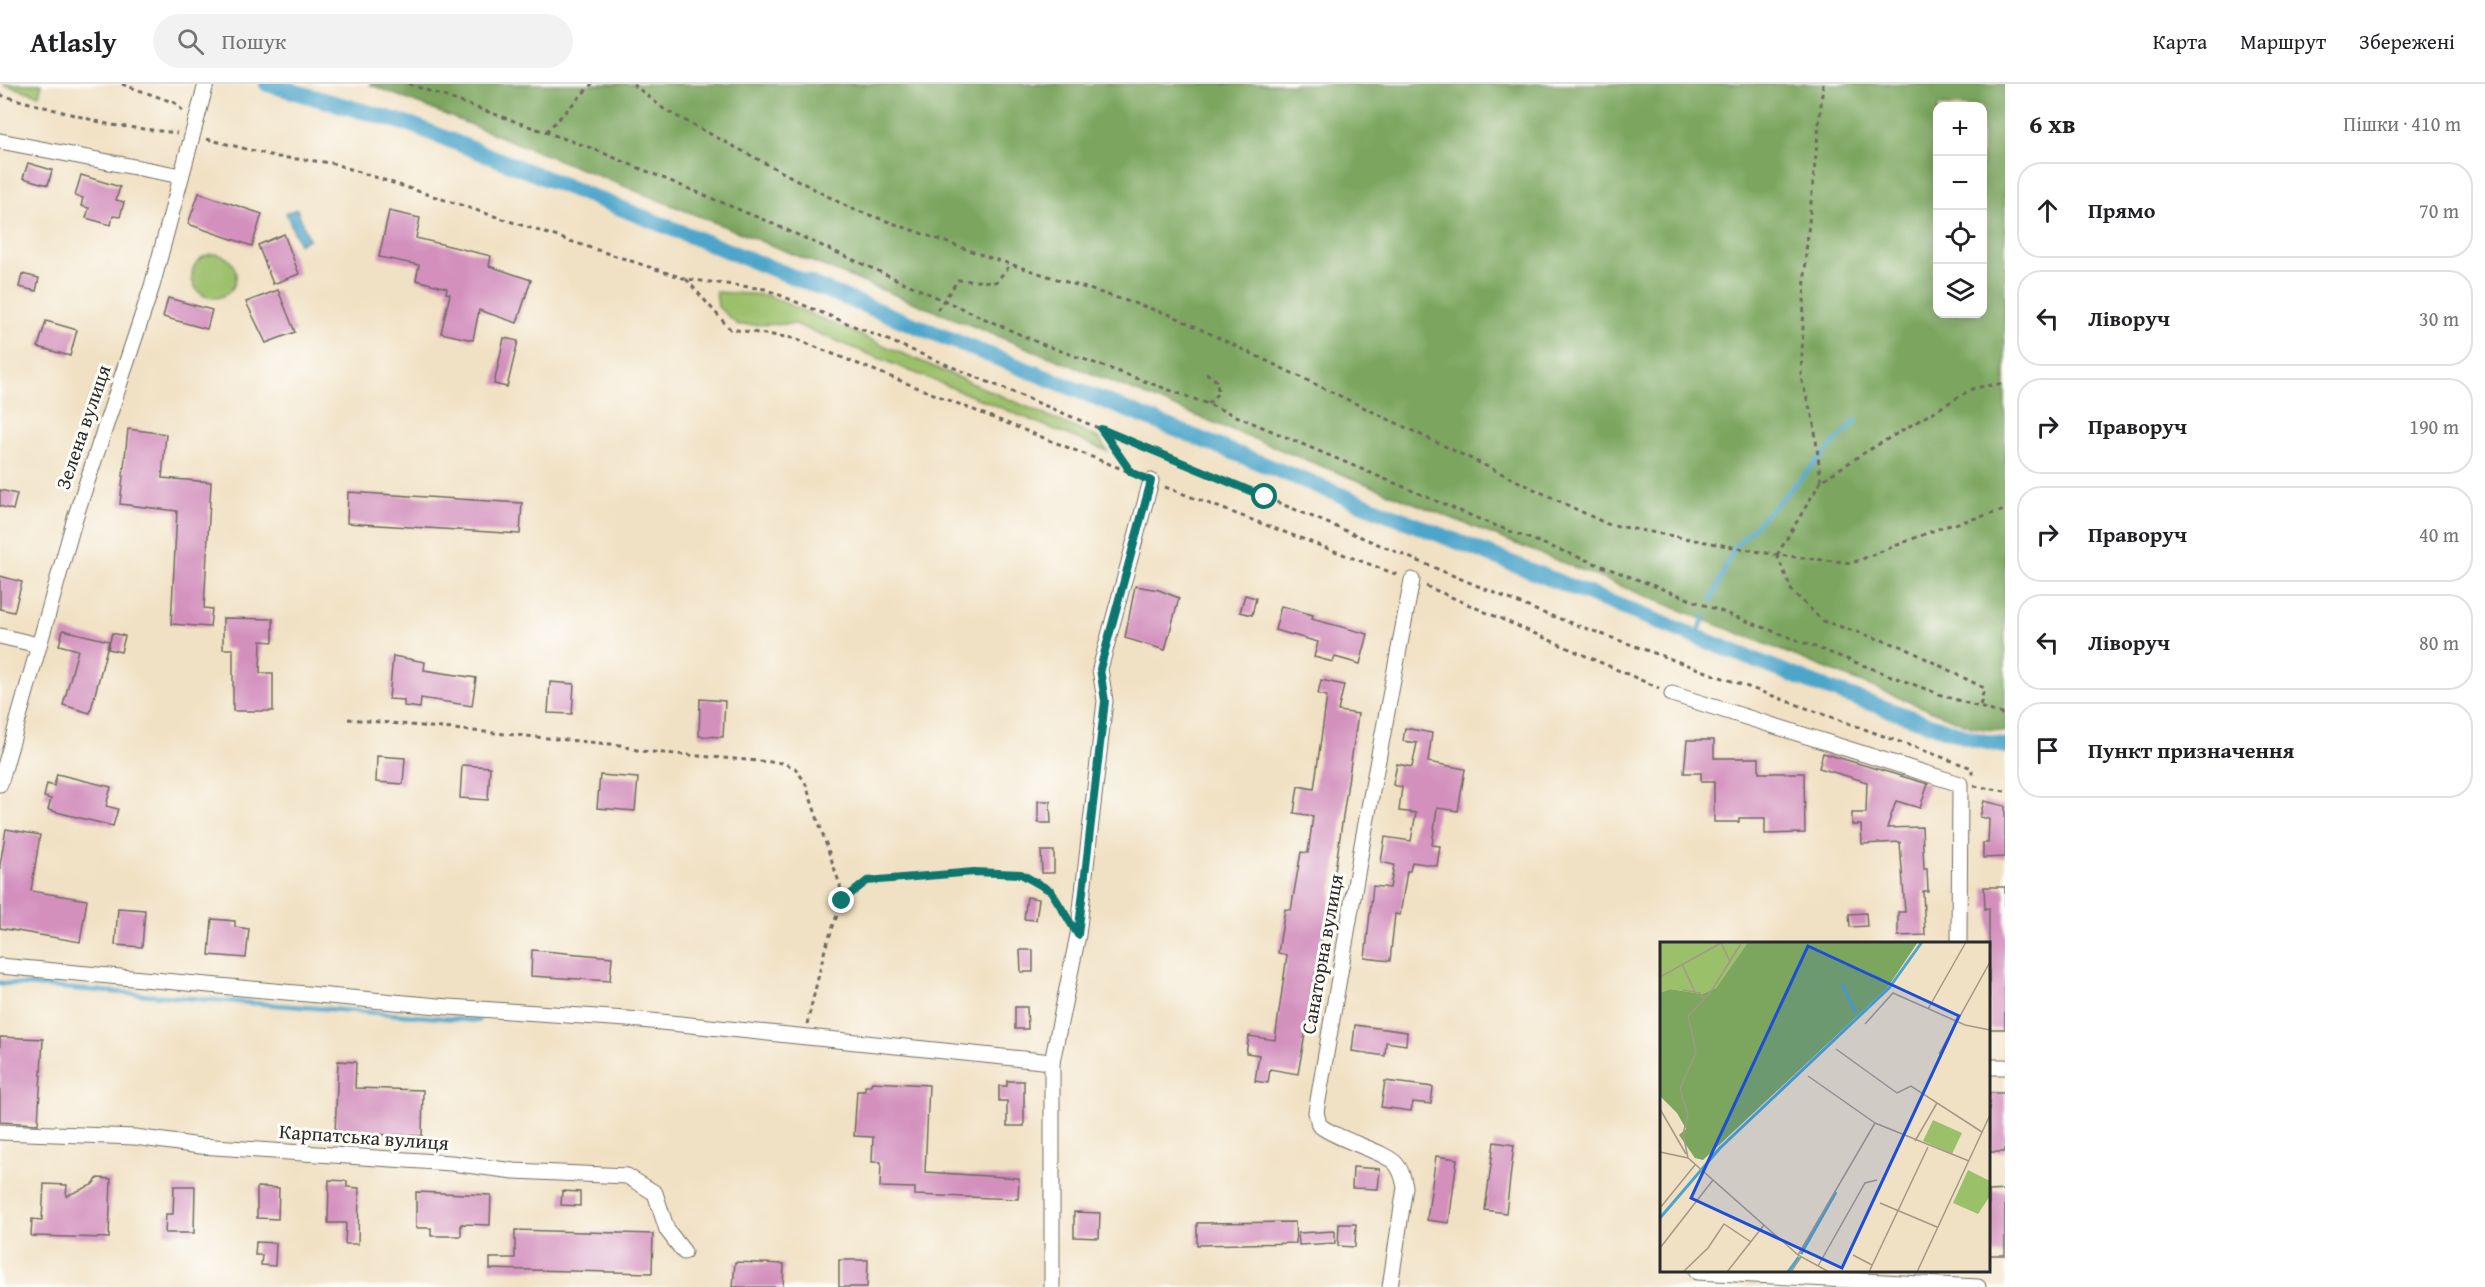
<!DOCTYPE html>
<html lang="uk">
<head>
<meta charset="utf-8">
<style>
	body { margin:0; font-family:"Gentium Book Plus",serif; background:#f2f2f2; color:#202124 }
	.controls { position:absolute; right:18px; top:18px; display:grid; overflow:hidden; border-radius:12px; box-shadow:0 3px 15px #0003 }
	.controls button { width:54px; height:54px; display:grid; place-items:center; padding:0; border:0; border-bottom:2px solid #e0e0e0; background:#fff; color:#202124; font:30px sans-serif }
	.stop { position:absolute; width:18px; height:18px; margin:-14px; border:4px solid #0f766e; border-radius:50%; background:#fff }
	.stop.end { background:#0f766e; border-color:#fff; box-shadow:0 2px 6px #0008 }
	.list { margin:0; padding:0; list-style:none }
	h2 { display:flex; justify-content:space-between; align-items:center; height:78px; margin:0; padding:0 24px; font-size:26px }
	h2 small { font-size:20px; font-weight:400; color:#757577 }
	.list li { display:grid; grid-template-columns:39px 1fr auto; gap:18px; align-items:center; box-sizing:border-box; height:96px; margin:0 12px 12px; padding:0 12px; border:2px solid #e0e0e0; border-radius:24px }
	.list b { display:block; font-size:22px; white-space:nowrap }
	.list em { font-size:20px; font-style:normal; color:#757577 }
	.icon { flex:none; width:33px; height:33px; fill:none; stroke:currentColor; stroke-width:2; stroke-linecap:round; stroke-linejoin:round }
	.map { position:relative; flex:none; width:2005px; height:1203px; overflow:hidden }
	header { display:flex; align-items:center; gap:36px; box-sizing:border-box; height:84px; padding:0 30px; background:#fff; border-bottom:2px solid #e0e0e0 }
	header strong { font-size:28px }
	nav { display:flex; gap:33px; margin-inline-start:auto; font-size:21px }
	.search { width:420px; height:54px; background:#f2f2f2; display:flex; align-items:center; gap:15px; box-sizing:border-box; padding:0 21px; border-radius:33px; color:#757577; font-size:22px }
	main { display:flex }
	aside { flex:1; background:#fff }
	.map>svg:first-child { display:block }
	.green { fill:#9bc06a; stroke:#63764a; stroke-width:1.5 }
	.forest { fill:#7ca65e; stroke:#546844; stroke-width:1.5; fill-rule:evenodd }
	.water { fill:#4da5ca; stroke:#3c687a; stroke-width:1.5 }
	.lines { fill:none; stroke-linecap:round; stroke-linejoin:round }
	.stream { stroke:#4da5ca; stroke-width:4.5 }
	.canal { stroke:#4da5ca; stroke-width:16 }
	.building { fill:#d390bd }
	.minor-casing { stroke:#706b61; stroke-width:17 }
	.path { stroke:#706b61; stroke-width:3; stroke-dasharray:4.5 4.5; stroke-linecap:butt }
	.minor { stroke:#fff; stroke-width:15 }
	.route { stroke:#0f766e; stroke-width:8 }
	.labels { text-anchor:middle; stroke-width:6; stroke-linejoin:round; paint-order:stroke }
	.street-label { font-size:20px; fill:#2b2b2b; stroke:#fdfcf7 }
	.inset-river { fill:none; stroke:#4da5ca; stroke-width:3 }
	.inset-road { fill:none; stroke:#a29887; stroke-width:1.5 }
	.view { fill:#1d4ed8; fill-opacity:0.15; stroke:#1d4ed8; stroke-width:3 }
	.inset-edge { fill:none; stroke:#2b2b2b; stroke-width:3 }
</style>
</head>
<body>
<header>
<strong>Atlasly</strong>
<div class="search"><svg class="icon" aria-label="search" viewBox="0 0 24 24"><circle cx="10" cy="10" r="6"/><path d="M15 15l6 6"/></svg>Пошук</div>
<nav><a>Карта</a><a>Маршрут</a><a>Збережені</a></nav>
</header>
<main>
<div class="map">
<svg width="2005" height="1203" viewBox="0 0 2005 1203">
	<rect width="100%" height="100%" fill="#fdfcf7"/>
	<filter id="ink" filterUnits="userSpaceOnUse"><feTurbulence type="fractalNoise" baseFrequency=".0167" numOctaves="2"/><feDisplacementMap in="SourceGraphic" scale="12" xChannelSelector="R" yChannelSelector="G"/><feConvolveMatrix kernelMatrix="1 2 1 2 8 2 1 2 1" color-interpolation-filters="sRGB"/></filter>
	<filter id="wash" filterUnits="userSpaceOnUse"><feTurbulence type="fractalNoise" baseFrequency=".008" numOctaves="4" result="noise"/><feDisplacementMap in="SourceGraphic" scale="24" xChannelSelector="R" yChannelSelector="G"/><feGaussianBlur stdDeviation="1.35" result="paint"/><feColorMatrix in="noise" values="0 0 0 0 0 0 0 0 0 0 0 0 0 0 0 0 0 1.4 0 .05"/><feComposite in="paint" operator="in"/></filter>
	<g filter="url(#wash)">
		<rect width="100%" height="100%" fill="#f1e1c4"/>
		<!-- green -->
		<g class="green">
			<polygon points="2,0 42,0 39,11"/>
			<circle cx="214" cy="192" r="22"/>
			<polygon points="716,208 767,211 1099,354 1107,367 795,240 738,241 718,223"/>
		</g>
		<!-- forest -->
		<path class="forest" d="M369,0H2005V648L1972,643ZM1938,22H1982V230H1938Z"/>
		<!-- water -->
		<polygon class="water" points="297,125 309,155 299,160 286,129"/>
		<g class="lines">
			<!-- stream -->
			<g class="stream">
				<polyline points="289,6 292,0"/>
				<polyline points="1712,516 1734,464 1857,336"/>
				<polyline points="1696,553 1705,532"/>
				<polyline points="0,899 479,937"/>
			</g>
			<!-- canal -->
			<polyline class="canal" points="267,0 412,41 1815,600 1973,655 2005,662"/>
		</g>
		<g id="blocks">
			<!-- building -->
			<g class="building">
				<polygon points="28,79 52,86 48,101 23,94"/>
				<polygon points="81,91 120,103 116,116 124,118 120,133 113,132 111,141 86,134 89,124 81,122 83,114 75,112"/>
				<polygon points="199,109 262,130 252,162 188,140"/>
				<polygon points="389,127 420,134 416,154 491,172 489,182 531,196 517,239 479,226 473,256 441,249 450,210 446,209 447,204 416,196 419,181 379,173"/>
				<polygon points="284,150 299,190 273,200 258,161"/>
				<polygon points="22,190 39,194 36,207 19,203"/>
				<polygon points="278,206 295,248 266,259 246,218"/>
				<polygon points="168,214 212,226 207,245 163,233"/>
				<polygon points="46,237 77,246 70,272 38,263"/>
				<polygon points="504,254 518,257 507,303 494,300"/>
				<polygon points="128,345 166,350 162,394 211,398 204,524 212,525 210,543 171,540 177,427 120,420"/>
				<polygon points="0,406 17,410 13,426 0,422"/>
				<polygon points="348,408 522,419 520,450 347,439"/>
				<polygon points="0,492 22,498 14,528 0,525"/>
				<polygon points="1135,502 1159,506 1179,514 1165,566 1125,554"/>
				<polygon points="1245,511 1256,514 1252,531 1240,528"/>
				<polygon points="1281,522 1313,531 1312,535 1368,550 1360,580 1335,573 1333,578 1314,573 1318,558 1275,546"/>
				<polygon points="223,534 273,535 273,558 261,557 260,589 273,589 273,627 233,627 233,565 223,565"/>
				<polygon points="63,546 109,557 90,629 63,621 78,566 59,561"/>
				<polygon points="112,549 125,552 121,568 108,565"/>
				<polygon points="393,572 425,578 424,586 476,594 472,622 421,614 420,624 404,622 404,616 389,615"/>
				<polygon points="1321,596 1344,601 1338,627 1358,630 1326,848 1323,848 1298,990 1270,985 1268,999 1255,997 1259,971 1246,969 1249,952 1275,956 1287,871 1278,869 1285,825 1291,826 1301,768 1308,769 1313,732 1294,729 1298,702 1314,705 1327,612 1318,610"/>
				<polygon points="550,598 574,600 572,630 548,629"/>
				<polygon points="700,615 725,617 723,653 699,652"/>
				<polygon points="1405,644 1432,649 1428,678 1465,685 1458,727 1437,724 1432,761 1440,762 1437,782 1412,778 1410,787 1407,787 1400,831 1395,830 1390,877 1365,874 1373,802 1390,804 1394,781 1381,778 1385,753 1411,757 1416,729 1399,727 1402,703 1393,701 1397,680 1412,683 1417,659 1403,657"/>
				<polygon points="1687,656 1714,656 1714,674 1759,674 1759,689 1804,689 1805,749 1765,750 1765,734 1739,734 1739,738 1714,738 1714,698 1701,698 1701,689 1684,689"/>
				<polygon points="1823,669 1928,700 1920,724 1896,717 1887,744 1922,743 1924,785 1927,785 1928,807 1923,807 1925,851 1898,852 1898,828 1905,828 1900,758 1862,760 1861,741 1852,741 1852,729 1866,729 1867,698 1819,684"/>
				<polygon points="377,672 405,674 403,700 376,698"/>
				<polygon points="462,681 490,683 488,716 460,714"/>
				<polygon points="57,690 111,703 106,722 118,725 113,742 48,726 51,715 44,713 47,700 54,702"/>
				<polygon points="600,691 638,694 635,727 597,724"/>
				<polygon points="1038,717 1050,717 1051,739 1038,739"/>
				<polygon points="1984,717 2005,722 2005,773 1983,774 1983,759 1988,759 1989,735 1980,733"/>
				<polygon points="6,745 40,751 31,807 87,816 80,858 0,844 0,781"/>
				<polygon points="1041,767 1054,767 1054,789 1042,789"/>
				<polygon points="1984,803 2005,803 2005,945 1989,945 1989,824 1985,825"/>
				<polygon points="1027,813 1039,815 1036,836 1024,835"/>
				<polygon points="118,824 145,826 142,863 115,861"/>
				<polygon points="1866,829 1867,842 1850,843 1849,830"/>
				<polygon points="212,835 235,837 235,843 249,845 246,874 209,871"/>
				<polygon points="532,866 612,873 610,897 531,892"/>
				<polygon points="1020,866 1033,866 1033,888 1021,888"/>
				<polygon points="1015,923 1027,923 1028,945 1015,945"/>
				<polygon points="1355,941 1407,948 1406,961 1386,958 1385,972 1352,967"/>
				<polygon points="0,953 43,955 38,1040 0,1038"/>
				<polygon points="338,977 356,978 355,1004 423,1006 422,1052 335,1049"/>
				<polygon points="1007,997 1024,997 1024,1042 1007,1042 1007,1017 999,1017 999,1002 1007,1002"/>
				<polygon points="1385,997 1433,1003 1431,1020 1413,1018 1411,1027 1381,1023"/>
				<polygon points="872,998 929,1001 925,1088 1019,1094 1018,1115 915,1111 915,1104 880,1103 881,1078 872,1078 873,1053 854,1052 857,1007 865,1007 865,1002 870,1002"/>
				<rect x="1989" y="1009" width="16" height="59"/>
				<polygon points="1494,1058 1514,1061 1506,1129 1485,1126"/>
				<polygon points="1436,1072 1457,1075 1449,1139 1427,1136"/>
				<polygon points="1353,1083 1380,1085 1378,1105 1352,1104"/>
				<polygon points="98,1094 111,1095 109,1154 31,1152 32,1135 42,1136 44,1100 67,1101 66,1112 92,1101"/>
				<polygon points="329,1096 347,1097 347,1103 359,1104 358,1160 345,1160 346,1139 328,1139"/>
				<polygon points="174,1102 195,1102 194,1149 165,1149 166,1130 173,1130"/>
				<polygon points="257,1103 279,1104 278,1135 257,1134"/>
				<polygon points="2005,1106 2005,1171 1989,1171 1989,1107"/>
				<polygon points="562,1107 580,1108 580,1122 561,1121"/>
				<polygon points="416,1108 491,1111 490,1141 461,1140 461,1152 431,1152 431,1144 416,1144"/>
				<polygon points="1074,1128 1100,1129 1099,1154 1074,1153"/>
				<polygon points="1295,1138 1296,1159 1197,1161 1197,1139"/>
				<polygon points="1339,1140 1356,1140 1355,1163 1338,1162"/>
				<polygon points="515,1146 653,1150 652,1189 490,1185 490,1174 515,1174"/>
				<polygon points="1335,1147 1335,1159 1299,1161 1298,1149"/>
				<polygon points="256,1158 276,1159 275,1182 261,1181 262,1171 255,1171"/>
				<polygon points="839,1176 868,1176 867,1203 839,1203"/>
				<polygon points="735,1178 784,1180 783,1203 733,1203"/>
			</g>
		</g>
	</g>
	<g filter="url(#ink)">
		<use href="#blocks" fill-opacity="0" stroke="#706b61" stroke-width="1.5"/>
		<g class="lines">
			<!-- minor casing -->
			<g class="minor-casing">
				<g id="minor">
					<polyline points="0,57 181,92"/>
					<polyline points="0,552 38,561"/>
					<polyline points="1672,610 1960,700 1959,860"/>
					<polyline points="0,700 75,434 152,202 206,0"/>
					<polyline points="0,882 449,923 641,936 1052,978 1052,1203"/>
					<polyline points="1052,978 1078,851 1105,617 1100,585 1151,397"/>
					<polyline points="1988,983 2005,983"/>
					<polyline points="0,1048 135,1053 200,1062 451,1079 514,1087 627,1092 655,1109 667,1146 684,1168"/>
					<polyline points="1697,1188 1978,1203"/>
					<path d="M1390,1203L1405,1103C1403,1094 1402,1087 1396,1080C1387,1068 1337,1056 1319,1041L1316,1028L1363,755L1412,496"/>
				</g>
			</g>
			<!-- path -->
			<g class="path">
				<polyline points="122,0 175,19 183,27"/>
				<polyline points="409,0 591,64 771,139 1039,259 1208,320 1486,438 1944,612 2005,631"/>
				<polyline points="633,0 665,26 850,124 991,174 1171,231 1607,440 1777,471 1852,479 1940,444 2005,426"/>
				<polyline points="0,11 111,41 177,49"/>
				<polyline points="546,48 592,0"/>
				<polyline points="207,55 278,73 332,79 686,195 765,205 1101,345 1131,388"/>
				<polyline points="686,195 730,245 793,254 1137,391"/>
				<polyline points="937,226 958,196 996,198 1011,180"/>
				<polyline points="1206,289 1217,297 1218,309 1208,320"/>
				<polyline points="1102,345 1538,527 1972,684 1972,691"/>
				<polyline points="1821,397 1814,339 1801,294 1806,168 1823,0"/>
				<polyline points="1165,403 1398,491"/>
				<polyline points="1777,471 1821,397 1864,369 1974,304 2005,299"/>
				<polyline points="1777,471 1792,507 1823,537 1903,563 1984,604 1980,623"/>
				<polyline points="1426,502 1659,604"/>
				<polyline points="348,635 620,661 640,667 783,679 795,684 805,698 840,801 842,817"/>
				<polyline points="1974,702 2005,707"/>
				<polyline points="807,940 825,865 842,817 867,797 974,788 1021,790 1051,807 1064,829"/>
			</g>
			<!-- minor -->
			<use href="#minor" class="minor"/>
		</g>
	</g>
	<g class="lines" filter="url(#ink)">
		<!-- route -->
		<polyline class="route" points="842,817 867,797 974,788 1021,790 1051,807 1078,851 1105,617 1100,585 1151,397 1131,388 1101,345 1265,413"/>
	</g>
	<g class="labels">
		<!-- street labels -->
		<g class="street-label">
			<text transform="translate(83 343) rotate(-71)" y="7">Зелена вулиця</text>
			<text transform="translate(1322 870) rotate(-80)" y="7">Санаторна вулиця</text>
			<text transform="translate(364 1053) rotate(4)" y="7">Карпатська вулиця</text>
		</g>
	</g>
	<!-- overview -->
	<g transform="translate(1660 858)">
		<rect width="330" height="330" fill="#f1e1c4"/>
		<path d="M0,0H88L56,46L42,52L10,47L0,51ZM273,178L302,191L292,212L263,199ZM308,228L330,239V254L318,272L293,261Z" fill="#9bc06a"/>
		<path d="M88,0H258L227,46L43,218L35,216L19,193L26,187L17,171L0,154V51L10,47L42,52L56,46Z" fill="#7ca65e"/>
		<path class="inset-river" d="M182,42L196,71M0,276L60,206L229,46L262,0M141,312L176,250M128,330L139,315"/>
		<path class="inset-road" d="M61,0L70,20M22,22L35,50M0,35L61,1M23,48L40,51L44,58M268,67L306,0M205,82L233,51L305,83L330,88M176,107L237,151L251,144L322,190M279,112L330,20M148,134L215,181M0,167L26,212M255,199L277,161M0,210L28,216L138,313L169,330M28,216L23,192L28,172L20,147L36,110L28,74L50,51L82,0M220,261L277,285M0,266L35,223M0,306L53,238M138,313L215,181L309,219M193,313L212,323M158,324L205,241L217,238M23,330L48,306L64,282L91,300M67,330L104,283M131,330L141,315M209,330L268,205M257,330L330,173"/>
		<path class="view" d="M148,4L299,74L182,326L31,256Z"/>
		<rect width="330" height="330" class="inset-edge"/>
	</g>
</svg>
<div class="controls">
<button>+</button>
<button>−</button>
<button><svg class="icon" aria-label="locate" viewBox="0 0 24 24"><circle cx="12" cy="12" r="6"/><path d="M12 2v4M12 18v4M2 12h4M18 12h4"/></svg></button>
<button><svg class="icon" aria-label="layers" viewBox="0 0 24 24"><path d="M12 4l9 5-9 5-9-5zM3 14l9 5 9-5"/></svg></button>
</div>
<div class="stop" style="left:1265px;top:413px"></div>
<div class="stop end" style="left:842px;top:817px"></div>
</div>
<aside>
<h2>6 хв<small>Пішки · 410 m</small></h2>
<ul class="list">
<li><svg class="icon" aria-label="ahead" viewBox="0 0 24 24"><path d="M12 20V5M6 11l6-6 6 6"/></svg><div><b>Прямо</b></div><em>70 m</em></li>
<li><svg class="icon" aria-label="left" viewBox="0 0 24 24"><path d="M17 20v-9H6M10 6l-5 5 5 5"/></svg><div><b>Ліворуч</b></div><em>30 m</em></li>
<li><svg class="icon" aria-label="right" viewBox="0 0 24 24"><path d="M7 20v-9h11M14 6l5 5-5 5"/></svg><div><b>Праворуч</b></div><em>190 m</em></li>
<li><svg class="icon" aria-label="right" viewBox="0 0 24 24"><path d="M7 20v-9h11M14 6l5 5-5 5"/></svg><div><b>Праворуч</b></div><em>40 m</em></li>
<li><svg class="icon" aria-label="left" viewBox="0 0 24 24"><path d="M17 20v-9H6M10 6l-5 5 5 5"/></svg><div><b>Ліворуч</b></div><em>80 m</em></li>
<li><svg class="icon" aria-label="arrive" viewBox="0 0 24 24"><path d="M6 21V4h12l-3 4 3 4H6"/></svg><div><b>Пункт призначення</b></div></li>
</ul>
</aside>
</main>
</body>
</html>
